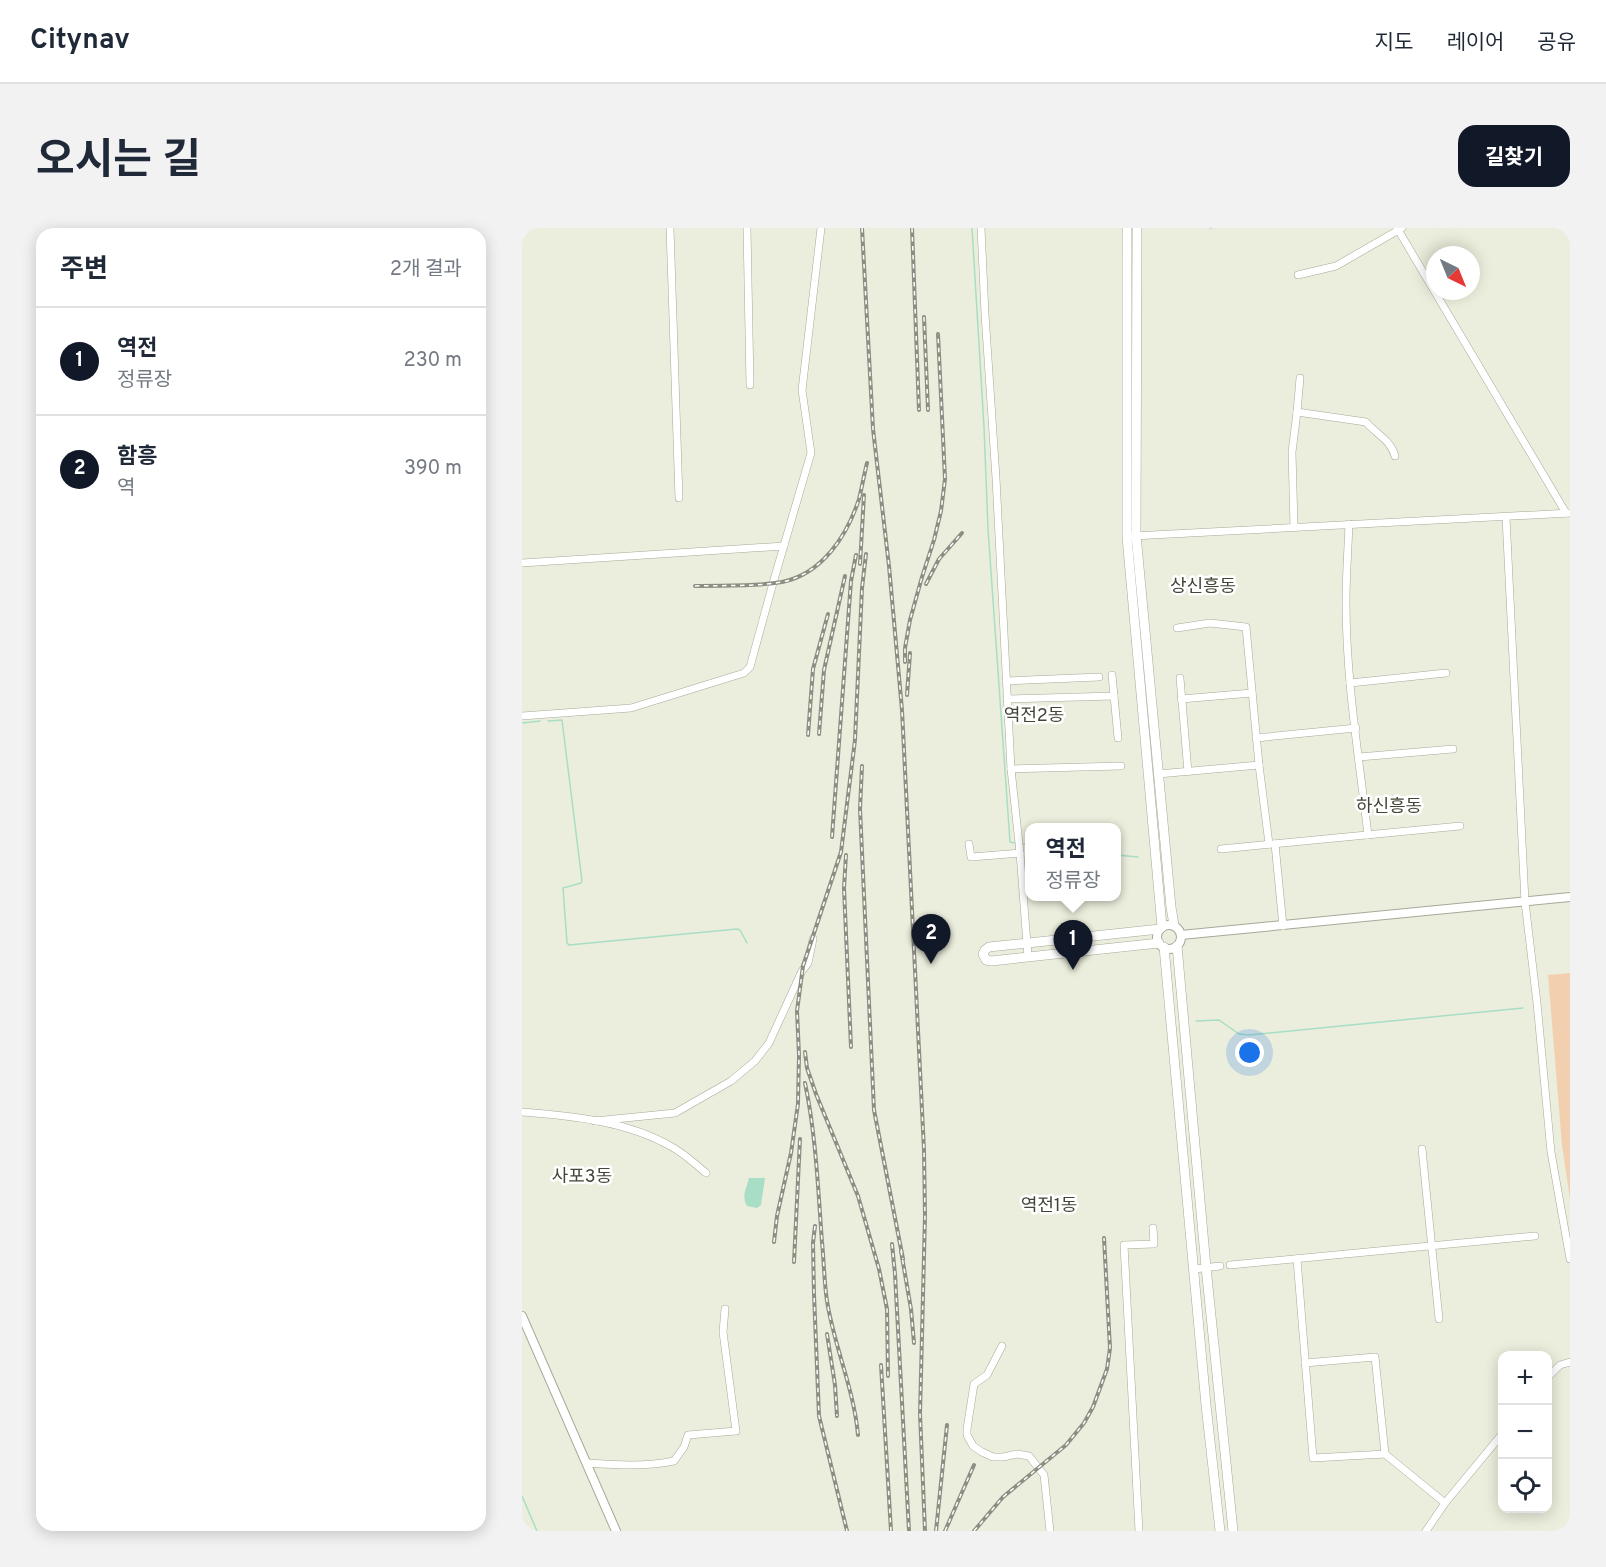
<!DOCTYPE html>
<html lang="ko">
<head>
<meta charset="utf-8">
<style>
	body { margin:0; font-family:Overpass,"Noto Sans KR",sans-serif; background:#f2f2f3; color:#1f2937 }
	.controls { position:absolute; right:18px; bottom:18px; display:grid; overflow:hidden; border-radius:12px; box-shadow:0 3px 15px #0003 }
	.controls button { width:54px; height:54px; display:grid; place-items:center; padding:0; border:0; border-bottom:2px solid #e0e1e3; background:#fff; color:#1f2937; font:30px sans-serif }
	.compass { position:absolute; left:904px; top:18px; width:54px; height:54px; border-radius:50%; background:#fff; box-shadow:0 3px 15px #0003; rotate:137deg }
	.you { position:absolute; left:728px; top:825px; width:21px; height:21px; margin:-15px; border:4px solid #fff; border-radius:50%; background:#1a73e8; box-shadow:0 0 0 9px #1a73e833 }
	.badge { display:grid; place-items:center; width:39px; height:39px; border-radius:50%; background:#111827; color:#fff; font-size:20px; font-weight:700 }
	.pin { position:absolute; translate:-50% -50px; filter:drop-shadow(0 2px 3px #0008) }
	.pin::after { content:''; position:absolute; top:32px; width:21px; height:18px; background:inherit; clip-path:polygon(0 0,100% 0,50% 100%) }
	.popup { position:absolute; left:503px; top:595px; width:96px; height:78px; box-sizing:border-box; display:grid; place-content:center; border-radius:12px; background:#fff; filter:drop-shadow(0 2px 4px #0005); font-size:20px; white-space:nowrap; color:#747a83 }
	.popup b { font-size:22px; color:#1f2937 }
	.popup::after { content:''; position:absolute; left:50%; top:100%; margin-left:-12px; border:12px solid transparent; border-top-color:#fff }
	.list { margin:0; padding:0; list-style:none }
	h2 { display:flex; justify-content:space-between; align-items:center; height:78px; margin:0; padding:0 24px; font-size:26px }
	h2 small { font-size:20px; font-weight:400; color:#747a83 }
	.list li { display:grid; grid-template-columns:39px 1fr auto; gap:18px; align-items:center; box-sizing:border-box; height:108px; padding:0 24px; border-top:2px solid #e0e1e3 }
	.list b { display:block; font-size:22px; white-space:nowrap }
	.list p { margin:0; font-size:20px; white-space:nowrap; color:#747a83 }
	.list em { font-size:20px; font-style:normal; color:#747a83 }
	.icon { flex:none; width:33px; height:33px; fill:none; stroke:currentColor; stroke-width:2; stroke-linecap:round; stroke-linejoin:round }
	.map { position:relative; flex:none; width:1048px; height:1303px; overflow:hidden; border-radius:18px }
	header { display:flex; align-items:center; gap:36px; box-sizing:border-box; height:84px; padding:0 30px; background:#fff; border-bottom:2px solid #e0e1e3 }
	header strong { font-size:28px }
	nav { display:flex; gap:33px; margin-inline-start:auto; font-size:21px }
	.intro { display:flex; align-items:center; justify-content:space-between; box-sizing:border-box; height:144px; padding:0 36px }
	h1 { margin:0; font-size:42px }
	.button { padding:15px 27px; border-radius:18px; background:#111827; color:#fff; font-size:21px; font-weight:700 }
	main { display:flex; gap:36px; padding:0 36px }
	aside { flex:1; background:#fff; border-radius:18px; box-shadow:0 3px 15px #0003 }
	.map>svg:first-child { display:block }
	.green { fill:#f2d0af }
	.water { fill:#a8dec5 }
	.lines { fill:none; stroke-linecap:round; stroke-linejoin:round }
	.stream { stroke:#a8dec5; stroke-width:1.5 }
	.minor-casing { stroke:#a6a999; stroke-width:8 }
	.tertiary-casing { stroke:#a6a999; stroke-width:10 }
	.secondary-casing { stroke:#a6a999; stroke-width:10 }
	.minor { stroke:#fff; stroke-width:7 }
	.tertiary { stroke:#fff; stroke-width:8 }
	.secondary { stroke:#fff; stroke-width:9 }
	.rail-casing { stroke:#8c8e81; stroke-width:4 }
	.rail { stroke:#fff; stroke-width:1.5; stroke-dasharray:4.5; stroke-linecap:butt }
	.labels { text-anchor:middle; stroke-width:5; stroke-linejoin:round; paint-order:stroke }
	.neighbourhood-label { font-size:18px; fill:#434637; stroke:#fff }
</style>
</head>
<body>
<header>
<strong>Citynav</strong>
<nav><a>지도</a><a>레이어</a><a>공유</a></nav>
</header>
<div class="intro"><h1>오시는 길</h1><a class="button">길찾기</a></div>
<main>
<aside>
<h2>주변<small>2개 결과</small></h2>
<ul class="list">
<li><span class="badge">1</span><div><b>역전</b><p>정류장</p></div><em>230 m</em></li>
<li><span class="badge">2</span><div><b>함흥</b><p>역</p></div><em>390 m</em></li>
</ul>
</aside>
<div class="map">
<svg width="1048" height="1303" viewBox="0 0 1048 1303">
	<rect width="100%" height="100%" fill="#ebeedc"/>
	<!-- green -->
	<polygon class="green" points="1048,745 1048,971 1040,917 1026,747"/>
	<!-- water -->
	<path class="water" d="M227,950H243L239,977L235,980L225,978C219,968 225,959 227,950Z"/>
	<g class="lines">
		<!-- stream -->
		<g class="stream">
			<polyline points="450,0 462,199 466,301 488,614 493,615"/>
			<polyline points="688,0 690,0"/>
			<polyline points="26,493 40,492 60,653 59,655 41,660 45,715 47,717 215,701 218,702 225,715"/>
			<polyline points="0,495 18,493"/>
			<polyline points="501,616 508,617"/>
			<polyline points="594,627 616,629"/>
			<polyline points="674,793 697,792 717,806 727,807 1001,780"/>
			<polyline points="0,1268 15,1303"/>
		</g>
		<!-- minor casing -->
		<g class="minor-casing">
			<g id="minor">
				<polyline points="148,0 157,270"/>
				<polyline points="225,0 228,157"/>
				<polyline points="459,0 463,86 474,250 489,541 498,625 506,729"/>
				<polyline points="875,0 1044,285"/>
				<polyline points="776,47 814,38 880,0"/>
				<path d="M775,184L844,194C855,207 868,211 873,228"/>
				<polyline points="984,289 1003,674 1015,775 1029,924 1048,1031"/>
				<path d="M827,296C826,322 824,348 824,374C824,452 837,530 846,607"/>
				<polyline points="772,299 770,224 775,184 778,150"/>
				<polyline points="611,308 1048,285"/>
				<polyline points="0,335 262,318"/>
				<polyline points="655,400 688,395 724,399 737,537 747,616"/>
				<polyline points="590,447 596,510"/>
				<polyline points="658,450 666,544"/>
				<polyline points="484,453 577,449"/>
				<polyline points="828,455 924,445"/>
				<polyline points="485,471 592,468"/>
				<polyline points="659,471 730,465"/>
				<polyline points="0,488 109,480 222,445 228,439 251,355 289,225 280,162 299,0"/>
				<polyline points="734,510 834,500"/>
				<polyline points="837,529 931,521"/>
				<polyline points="489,541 599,538"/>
				<polyline points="636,546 737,537"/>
				<polyline points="447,616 449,629 498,625"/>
				<polyline points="753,616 761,698"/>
				<polyline points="699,621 938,598"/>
				<path d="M0,884C51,888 105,893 150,919C163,926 173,936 184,945"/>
				<polyline points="73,893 153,885 209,853 233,833 247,815 280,743 286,735 291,711"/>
				<polyline points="900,921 917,1091"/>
				<polyline points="775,1031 791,1230 863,1226 923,1275"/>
				<polyline points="708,1037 1013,1008"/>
				<polyline points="672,1041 698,1038"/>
				<polyline points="480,1118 465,1147 452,1156 445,1201 445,1207 451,1218 460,1224 471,1229 481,1229 495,1226 507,1228 522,1247 528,1303"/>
				<polyline points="783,1135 853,1129 863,1226"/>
				<polyline points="1026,1149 1038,1137 1048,1134"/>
				<path d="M65,1235C94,1237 123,1239 152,1233L162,1219L166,1207L214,1203L201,1104L203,1081"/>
				<polyline points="617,1303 602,1017 632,1016 631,1000"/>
				<polyline points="904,1303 923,1275 981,1205"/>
			</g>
		</g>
		<!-- tertiary casing -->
		<g class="tertiary-casing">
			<g id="tertiary">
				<circle cx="647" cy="709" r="12"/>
				<polyline points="659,707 1048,669"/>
				<polyline points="0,1088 94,1303"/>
			</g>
		</g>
		<!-- secondary casing -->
		<g class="secondary-casing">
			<g id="secondary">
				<polyline points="605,0 605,309 640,699"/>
				<polyline points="615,0 614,307 649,679 652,697"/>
				<polyline points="637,715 469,733 464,732 461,726 463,722 467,719 638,701"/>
				<polyline points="655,718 684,1039 711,1303"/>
				<polyline points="642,719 684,1177 698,1303"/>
			</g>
		</g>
		<!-- minor -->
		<use href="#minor" class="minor"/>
		<!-- tertiary -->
		<use href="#tertiary" class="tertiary"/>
		<!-- secondary -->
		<use href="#secondary" class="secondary"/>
		<!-- rail casing -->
		<g class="rail-casing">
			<g id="rail">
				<polyline points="340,0 351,201 367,338 380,482 402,922 403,988 398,1186 403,1303"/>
				<polyline points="390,0 397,182"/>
				<polyline points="402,89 406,182"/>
				<polyline points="338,336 342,267"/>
				<polyline points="404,356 417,331 440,305"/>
				<path d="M173,358C202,357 231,359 260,354C300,346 325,308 337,271C340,259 342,247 345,235"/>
				<polyline points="383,434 383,420 388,392 400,349 412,312 419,283 423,251 416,106"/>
				<polyline points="385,467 388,425"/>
				<polyline points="297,506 302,442 323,348"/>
				<polyline points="286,507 291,441 306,386"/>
				<polyline points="340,538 338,581 352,882 381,1031"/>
				<polyline points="310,609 329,353 334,327"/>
				<polyline points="324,627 322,660 329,819"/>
				<polyline points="283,824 285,840 294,866 336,968 357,1041 365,1081 366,1148"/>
				<path d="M283,855C294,907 296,961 300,1014C302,1033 302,1053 305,1073C312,1118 332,1161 336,1207"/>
				<polyline points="293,998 291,1015 292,1066 297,1188 325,1303"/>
				<polyline points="252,1014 255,988 269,925 276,876 277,827 275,783 281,738 319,624 333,512 340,360 344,326"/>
				<polyline points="370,1016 373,1046 387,1303"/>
				<polyline points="379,1023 389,1081 392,1115"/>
				<polyline points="272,1034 278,911"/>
				<polyline points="305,1106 313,1157 315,1188"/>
				<polyline points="359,1137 369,1303"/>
				<polyline points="414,1303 425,1197"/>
				<polyline points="423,1303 452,1237"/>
				<polyline points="452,1303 481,1269 544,1217 562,1195 571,1179 585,1141 588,1120 582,1010"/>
			</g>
		</g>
		<!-- rail -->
		<use href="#rail" class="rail"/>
	</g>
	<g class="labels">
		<!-- neighbourhood labels -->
		<g class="neighbourhood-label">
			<text x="681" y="364">상신흥동</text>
			<text x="512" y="493">역전2동</text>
			<text x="867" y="584">하신흥동</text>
			<text x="60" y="954">사포3동</text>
			<text x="527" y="983">역전1동</text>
		</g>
	</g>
</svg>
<div class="controls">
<button>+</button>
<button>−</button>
<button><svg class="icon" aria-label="locate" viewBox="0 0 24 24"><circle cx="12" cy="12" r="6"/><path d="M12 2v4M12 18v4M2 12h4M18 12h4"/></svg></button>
</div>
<svg class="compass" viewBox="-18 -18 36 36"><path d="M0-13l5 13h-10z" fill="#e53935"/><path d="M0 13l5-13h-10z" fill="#747a83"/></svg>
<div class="you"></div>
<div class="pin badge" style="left:551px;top:742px">1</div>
<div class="popup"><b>역전</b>정류장</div>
<div class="pin badge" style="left:409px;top:736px">2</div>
</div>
</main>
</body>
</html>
